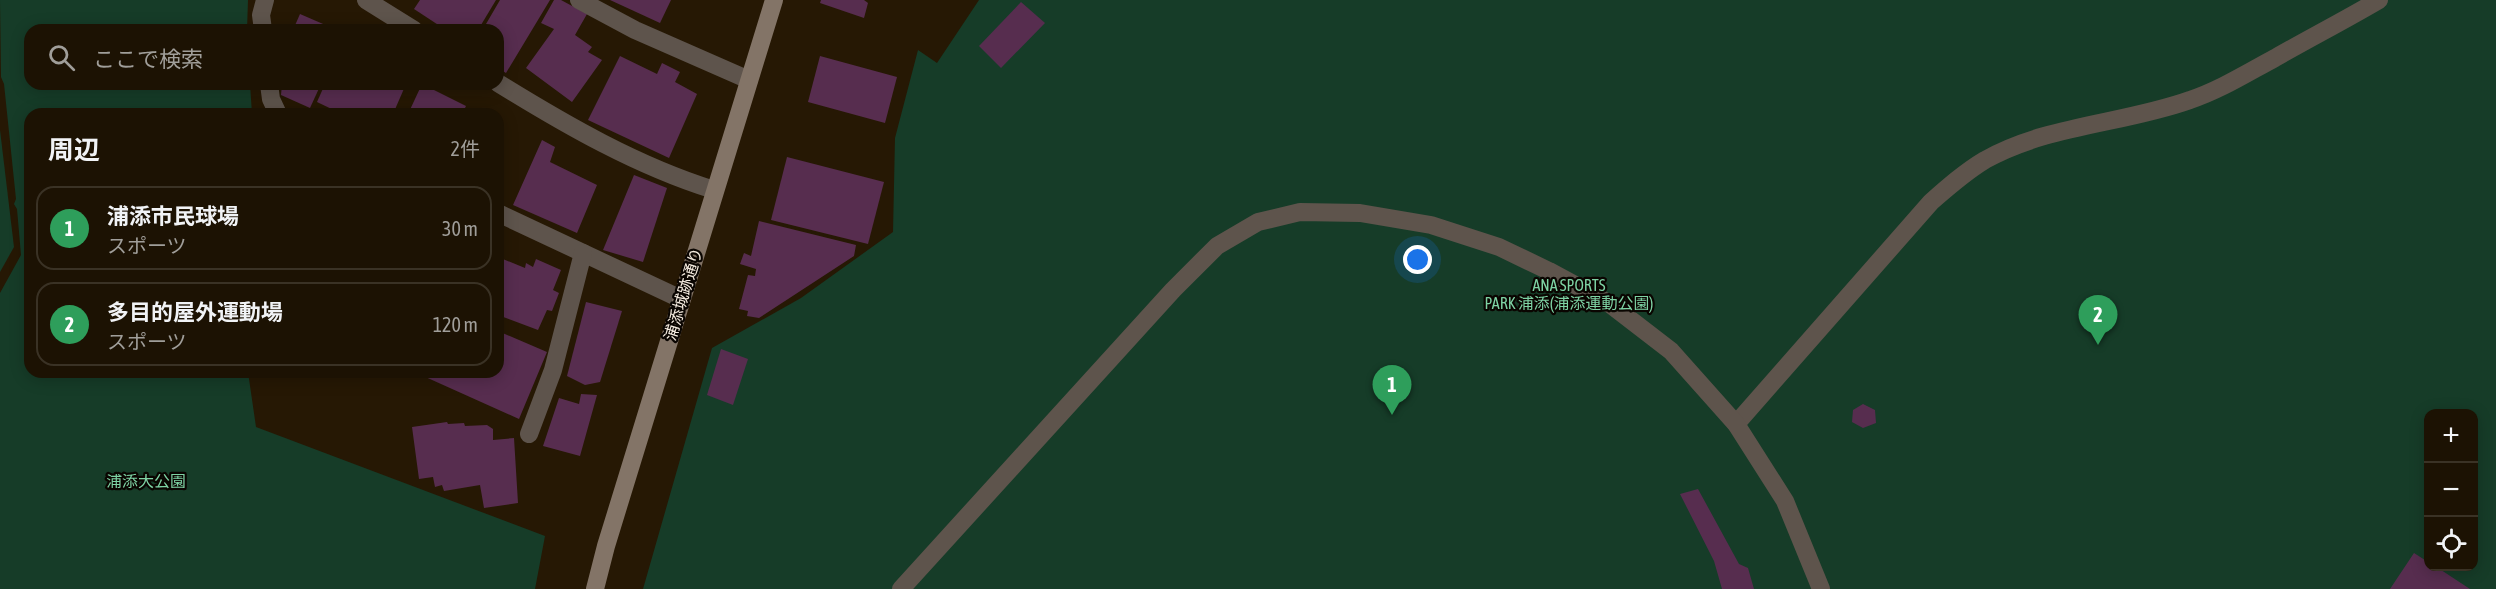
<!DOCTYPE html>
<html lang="ja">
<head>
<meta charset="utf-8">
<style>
	body { margin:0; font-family:"Asap Condensed","Noto Sans JP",sans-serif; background:#251b0d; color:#f1f3f6 }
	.controls { position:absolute; right:18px; bottom:18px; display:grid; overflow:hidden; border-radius:12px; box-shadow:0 3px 15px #0003 }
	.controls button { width:54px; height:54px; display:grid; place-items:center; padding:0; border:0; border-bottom:2px solid #3a3225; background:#1c1203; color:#f1f3f6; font:30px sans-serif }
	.you { position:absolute; left:1418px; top:260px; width:21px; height:21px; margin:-15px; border:4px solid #fff; border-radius:50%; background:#1a73e8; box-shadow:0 0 0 9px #1a73e833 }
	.badge { display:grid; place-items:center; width:39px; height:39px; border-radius:50%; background:#db2777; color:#fff; font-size:20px; font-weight:700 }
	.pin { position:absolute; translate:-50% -50px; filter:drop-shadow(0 2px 3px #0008) }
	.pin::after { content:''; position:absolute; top:32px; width:21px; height:18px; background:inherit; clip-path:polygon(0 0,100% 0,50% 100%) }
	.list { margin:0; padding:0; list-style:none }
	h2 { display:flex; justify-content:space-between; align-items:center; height:78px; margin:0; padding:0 24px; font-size:26px }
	h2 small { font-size:20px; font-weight:400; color:#a09e9a }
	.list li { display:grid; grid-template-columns:39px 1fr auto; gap:18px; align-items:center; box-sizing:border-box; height:84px; margin:0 12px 12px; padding:0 12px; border:2px solid #3a3225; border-radius:18px }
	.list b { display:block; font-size:22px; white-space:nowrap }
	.list p { margin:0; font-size:20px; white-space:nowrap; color:#a09e9a }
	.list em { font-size:20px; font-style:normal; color:#a09e9a }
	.icon { flex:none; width:33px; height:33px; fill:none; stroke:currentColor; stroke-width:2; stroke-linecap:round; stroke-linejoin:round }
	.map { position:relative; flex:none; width:2496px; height:589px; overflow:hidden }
	.search { position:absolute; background:#1c1203; box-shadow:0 3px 15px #0003; left:24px; top:24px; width:480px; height:66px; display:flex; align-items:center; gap:15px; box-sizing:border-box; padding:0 21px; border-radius:18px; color:#a09e9a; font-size:22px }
	.panel { position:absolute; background:#1c1203; box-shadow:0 3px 15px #0003; left:24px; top:108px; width:480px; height:270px; border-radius:18px }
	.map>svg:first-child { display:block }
	.green { fill:#163c28; fill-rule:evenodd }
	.building { fill:#572d4f }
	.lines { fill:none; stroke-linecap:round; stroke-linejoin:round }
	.lane { stroke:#5e544c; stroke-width:18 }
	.street { stroke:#5e544c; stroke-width:18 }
	.secondary { stroke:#837467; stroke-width:18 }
	.labels { text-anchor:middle; stroke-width:4.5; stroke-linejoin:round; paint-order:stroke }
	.park-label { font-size:16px; fill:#7ed3a4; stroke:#0a0501 }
	.street-label { font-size:16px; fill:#f6ece0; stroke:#0a0501 }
</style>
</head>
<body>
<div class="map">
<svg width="2496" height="589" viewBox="0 0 2496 589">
	<rect width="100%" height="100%" fill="#261804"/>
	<!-- green -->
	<g class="green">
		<polygon points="0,0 248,0 247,30 30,30 30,84 250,84 252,114 30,114 30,372 248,372 256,427 545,536 535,589 0,589 0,293 21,255 17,209 14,204 16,199 4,84 1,77"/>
		<path d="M979,0H2496V589H643L712,348L801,298L893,232L895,138L918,50L937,63ZM2428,414H2474V566H2428Z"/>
		<polygon points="0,130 14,247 0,272"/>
	</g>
	<!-- building -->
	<g class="building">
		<polygon points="420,0 496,0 478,30 446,30 414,9"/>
		<polygon points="500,0 550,0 506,73 498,68 498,30 489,30 490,27 486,24"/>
		<polygon points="554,0 561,0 587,14 575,35 592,47 588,52 602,60 572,102 526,68 554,29 541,23"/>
		<polygon points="610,0 671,0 660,23"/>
		<polygon points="821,0 864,0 868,3 864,18 820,3"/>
		<polygon points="1021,2 1045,23 1001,68 979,46"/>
		<polygon points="300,14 337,30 293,30"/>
		<polygon points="620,56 657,74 662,63 680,72 675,82 697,94 669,158 588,120"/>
		<polygon points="820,56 897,77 885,123 808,102"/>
		<polygon points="282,84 321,84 310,108 281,95"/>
		<polygon points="325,84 406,84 393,114 342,114 317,102"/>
		<polygon points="422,84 466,106 462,114 408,114"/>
		<polygon points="542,140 555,147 550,162 597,185 577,233 513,205"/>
		<polygon points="787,157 884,182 868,244 771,220"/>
		<polygon points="634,175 667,188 643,262 603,250"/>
		<polygon points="759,221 856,245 854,256 759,318 747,316 748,311 739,309 748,275 755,276 756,269 740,264 744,253 751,256"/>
		<polygon points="498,257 525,268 526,263 533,267 536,259 561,270 553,290 559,293 552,311 547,310 538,330 498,315"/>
		<polygon points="586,302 622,311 600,382 585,385 567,376"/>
		<polygon points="498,331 547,352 519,419 421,375 422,372 498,372"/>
		<polygon points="721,349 748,359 733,405 707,395"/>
		<polygon points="581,394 597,395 580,456 543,446 559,398 579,404"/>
		<polygon points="1863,404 1875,410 1876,423 1863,428 1852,422 1853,410"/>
		<polygon points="447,422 448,424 464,423 465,426 487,425 493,429 493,440 514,438 518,503 484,508 480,485 444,491 442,485 435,487 433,477 419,479 412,427"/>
		<polygon points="1698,489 1739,564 1748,568 1754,589 1722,589 1714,561 1680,494"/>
		<polygon points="2414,553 2428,562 2428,566 2435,566 2470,589 2390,589"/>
	</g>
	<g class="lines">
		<!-- lane -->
		<g class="lane">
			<path d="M1736,424L1931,202C1948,187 1965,172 1985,160C2047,125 2123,124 2190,100C2220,90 2247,73 2275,58C2310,38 2345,20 2379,0"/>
			<polyline points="901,589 1173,290 1217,246 1258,222 1300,212 1360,213 1431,225 1499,247 1549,271 1610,304 1671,351 1736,424 1785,501 1821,589"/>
		</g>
		<!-- street -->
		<g class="street">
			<polyline points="366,0 414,30"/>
			<polyline points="579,0 635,30 749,80"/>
			<polyline points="263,30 261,15 265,0"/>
			<path d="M498,83C566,125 637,166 714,190"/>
			<polyline points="269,84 271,99 278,114"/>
			<polyline points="498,213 681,299"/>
			<polyline points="529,434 553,370 583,253"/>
		</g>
		<!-- secondary -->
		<polyline class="secondary" points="595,589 606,546 774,0"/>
	</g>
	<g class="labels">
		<!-- park labels -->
		<g class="park-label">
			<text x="1569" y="291">ANA SPORTS<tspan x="1569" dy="18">PARK 浦添(浦添運動公園)</tspan></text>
			<text x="146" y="487">浦添大公園</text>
		</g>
		<!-- street labels -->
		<g class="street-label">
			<text transform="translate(683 294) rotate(-73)" y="6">浦添城跡通り</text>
		</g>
	</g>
</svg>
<div class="controls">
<button>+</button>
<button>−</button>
<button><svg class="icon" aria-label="locate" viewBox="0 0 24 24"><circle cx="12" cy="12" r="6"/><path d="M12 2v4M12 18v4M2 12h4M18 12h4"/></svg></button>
</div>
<div class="you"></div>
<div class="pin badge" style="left:1392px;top:415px;background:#2e9e5b">1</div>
<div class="pin badge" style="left:2098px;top:345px;background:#2e9e5b">2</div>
<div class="search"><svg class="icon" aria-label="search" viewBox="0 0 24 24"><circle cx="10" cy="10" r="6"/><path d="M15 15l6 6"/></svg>ここで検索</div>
<section class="panel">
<h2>周辺<small>2件</small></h2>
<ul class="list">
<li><span class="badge" style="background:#2e9e5b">1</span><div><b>浦添市民球場</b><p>スポーツ</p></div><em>30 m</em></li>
<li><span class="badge" style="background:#2e9e5b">2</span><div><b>多目的屋外運動場</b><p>スポーツ</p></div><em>120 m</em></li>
</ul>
</section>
</div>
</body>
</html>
